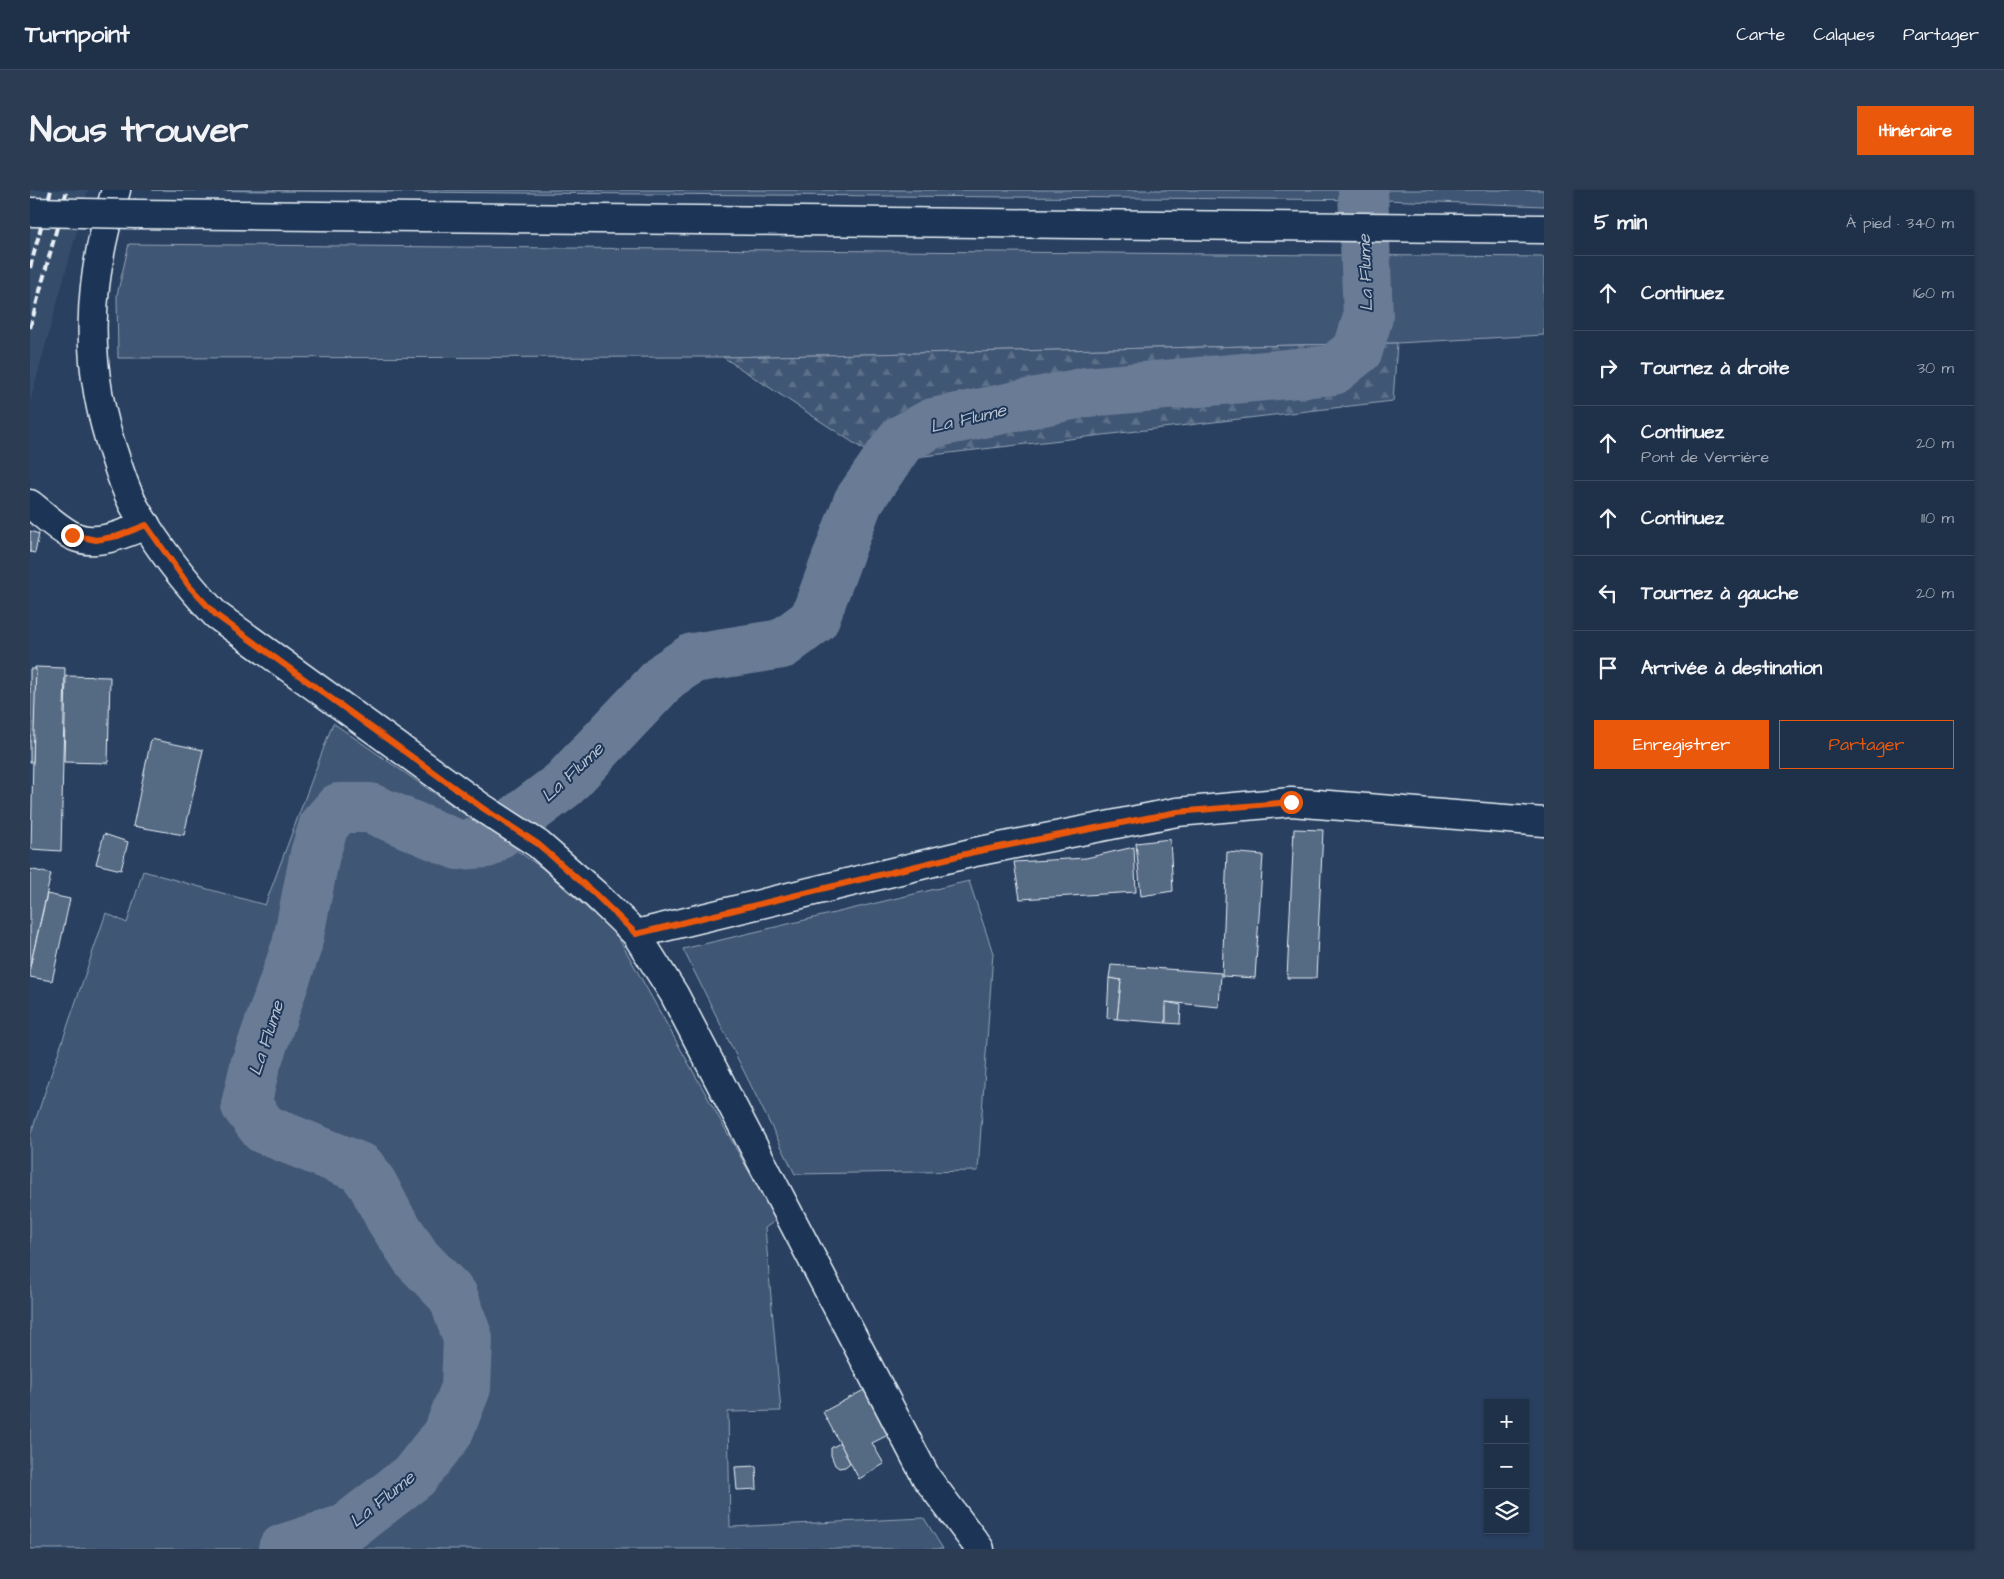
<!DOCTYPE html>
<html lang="fr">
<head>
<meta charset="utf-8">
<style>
	body { margin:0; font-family:"Architects Daughter",sans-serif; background:#2c3c53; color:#f1f3f6 }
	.controls { position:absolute; right:15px; bottom:15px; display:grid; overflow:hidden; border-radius:0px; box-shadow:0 1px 4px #0004 }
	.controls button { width:45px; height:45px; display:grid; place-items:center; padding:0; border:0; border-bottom:1px solid #3c4b61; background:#1f3049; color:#f1f3f6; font:25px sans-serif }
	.stop { position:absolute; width:15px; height:15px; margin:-11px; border:4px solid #ea580c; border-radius:50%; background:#fff }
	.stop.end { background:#ea580c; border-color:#fff; box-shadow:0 1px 5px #0008 }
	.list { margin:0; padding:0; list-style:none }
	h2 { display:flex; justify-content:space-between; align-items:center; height:65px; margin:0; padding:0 20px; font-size:21px }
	h2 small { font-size:16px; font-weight:400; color:#a1a9b4 }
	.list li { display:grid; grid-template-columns:32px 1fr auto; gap:15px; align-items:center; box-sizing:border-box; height:75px; padding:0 20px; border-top:1px solid #3c4b61 }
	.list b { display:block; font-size:19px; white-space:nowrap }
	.list p { margin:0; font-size:16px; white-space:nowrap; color:#a1a9b4 }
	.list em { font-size:16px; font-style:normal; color:#a1a9b4 }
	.actions { display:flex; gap:10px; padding:15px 20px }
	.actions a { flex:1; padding:11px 0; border:1px solid #ea580c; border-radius:0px; text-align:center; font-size:18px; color:#ea580c }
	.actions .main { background:#ea580c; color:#fff }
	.icon { flex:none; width:28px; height:28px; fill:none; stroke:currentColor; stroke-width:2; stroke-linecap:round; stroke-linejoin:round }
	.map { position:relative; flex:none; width:1514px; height:1359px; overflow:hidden; border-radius:0px }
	header { display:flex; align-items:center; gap:30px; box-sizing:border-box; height:70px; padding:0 25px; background:#1f3049; border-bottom:1px solid #3c4b61 }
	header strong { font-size:24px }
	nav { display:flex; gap:28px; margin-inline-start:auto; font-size:18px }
	.intro { display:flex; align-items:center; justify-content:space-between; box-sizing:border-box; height:120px; padding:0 30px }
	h1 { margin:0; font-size:35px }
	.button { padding:12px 22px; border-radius:0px; background:#ea580c; color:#fff; font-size:18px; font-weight:700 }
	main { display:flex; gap:30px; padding:0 30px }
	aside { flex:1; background:#1f3049; border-radius:0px; box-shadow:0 1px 4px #0004 }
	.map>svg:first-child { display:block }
	.built { fill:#364d6b }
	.green { fill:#415774; stroke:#94a4b6 }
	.forest { fill:url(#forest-firs); stroke:#94a4b6 }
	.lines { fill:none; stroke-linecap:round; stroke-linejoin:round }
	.river { stroke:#6b7c95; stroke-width:50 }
	.building { fill:#556a83; stroke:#e8f1f8 }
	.minor-casing { stroke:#e8f1f8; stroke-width:31 }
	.major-casing { stroke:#e8f1f8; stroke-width:31 }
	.minor { stroke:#1d3557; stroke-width:28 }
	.major { stroke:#1d3557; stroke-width:28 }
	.rail { stroke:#e8f1f8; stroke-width:4; stroke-dasharray:8 4; stroke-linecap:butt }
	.major-bridge-casing { stroke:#e8f1f8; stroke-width:31; stroke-linecap:butt }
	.major-bridge { stroke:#1d3557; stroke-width:28 }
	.route { stroke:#ea580c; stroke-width:6 }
	.labels { text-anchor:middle; stroke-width:4; stroke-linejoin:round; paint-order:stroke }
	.water-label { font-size:18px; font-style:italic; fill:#b6c2d0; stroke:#1d3557 }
</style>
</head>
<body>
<header>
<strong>Turnpoint</strong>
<nav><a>Carte</a><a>Calques</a><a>Partager</a></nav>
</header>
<div class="intro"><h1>Nous trouver</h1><a class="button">Itinéraire</a></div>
<main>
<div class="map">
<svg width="1514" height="1359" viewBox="0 0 1514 1359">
	<defs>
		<pattern id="forest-firs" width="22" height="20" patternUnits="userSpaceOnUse" patternTransform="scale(1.25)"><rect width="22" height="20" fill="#415774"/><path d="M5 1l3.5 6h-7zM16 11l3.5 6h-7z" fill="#5c7089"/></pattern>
	</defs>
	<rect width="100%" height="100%" fill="#294061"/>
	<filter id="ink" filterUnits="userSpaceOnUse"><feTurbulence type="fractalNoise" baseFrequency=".02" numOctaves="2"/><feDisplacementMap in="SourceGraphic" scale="10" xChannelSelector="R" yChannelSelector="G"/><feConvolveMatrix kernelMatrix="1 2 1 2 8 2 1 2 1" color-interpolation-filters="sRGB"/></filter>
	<g filter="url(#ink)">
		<!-- built -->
		<polygon class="built" points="0,0 58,0 0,212"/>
		<!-- green -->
		<g class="green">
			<polygon points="122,0 1514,0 1514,16 1353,10"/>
			<polygon points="99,54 1514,67 1514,145 1367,153 693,167 88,168 87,105"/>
			<polygon points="303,533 512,678 587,745 746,1030 735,1038 751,1221 698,1222 700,1337 894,1328 913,1359 0,1359 0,946 76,723 97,733 113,681 235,715"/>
			<polygon points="939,691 963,763 948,981 765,984 653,759"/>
		</g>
		<!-- forest -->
		<polygon class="forest" points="1367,153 1363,211 851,271 693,167"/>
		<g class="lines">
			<!-- river -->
			<polyline class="river" points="253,1359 315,1339 384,1286 418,1243 436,1198 438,1149 423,1106 387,1069 360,1028 343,995 331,978 234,939 216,915 225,876 267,755 285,664 294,635 309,618 340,618 428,655 456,653 534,594 637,485 663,468 752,454 784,430 828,312 871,250 903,233 1057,202 1303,180 1328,160 1338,127 1333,0"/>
		</g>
		<!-- building -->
		<g class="building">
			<polygon points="0,341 9,344 5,363 0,362"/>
			<polygon points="5,477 35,478 31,661 1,659"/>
			<polygon points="0,479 6,479 3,572 0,572"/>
			<polygon points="36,486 80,487 78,573 34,572"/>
			<polygon points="121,549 173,560 154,645 103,636"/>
			<polygon points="1264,639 1293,640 1286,788 1257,788"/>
			<polygon points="74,644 98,652 91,680 66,674"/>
			<polygon points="1140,649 1143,701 1111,706 1106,653"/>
			<polygon points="1104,657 1106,702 990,709 984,672 1056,668"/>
			<polygon points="1197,662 1233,665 1225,788 1192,786"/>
			<polygon points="0,679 21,684 0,777"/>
			<polygon points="17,704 40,709 22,791 0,787 0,777"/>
			<polygon points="1081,775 1191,783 1189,817 1136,812 1136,833 1087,829 1091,790 1079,788"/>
			<polygon points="1079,788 1091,790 1087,829 1077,828"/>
			<polygon points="1136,812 1151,815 1150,834 1136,833"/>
			<polygon points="834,1200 858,1245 842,1253 854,1274 829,1289 793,1222"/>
			<polygon points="810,1253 820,1273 815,1277 809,1278 805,1275 801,1265 801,1258"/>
			<polygon points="726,1276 727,1299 707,1300 705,1277"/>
		</g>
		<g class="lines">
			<!-- minor casing -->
			<g class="minor-casing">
				<g id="minor">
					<path d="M86,0C57,92 53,176 85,267C91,286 98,307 108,323C130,360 157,394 186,425L451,617L508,654L565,704L606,744L644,804L896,1287L950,1359"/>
					<path d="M0,314C13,324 26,337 41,345C65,358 93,344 116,335"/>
					<polyline points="606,744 945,662 1147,622 1261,612 1514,632"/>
				</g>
			</g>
			<!-- major casing -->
			<g class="major-casing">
				<polyline id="major" points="106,24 1514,39"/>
			</g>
			<!-- minor -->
			<use href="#minor" class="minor"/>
			<!-- major -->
			<use href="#major" class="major"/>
			<!-- rail -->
			<g class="rail">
				<polyline points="0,78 21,0"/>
				<polyline points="0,138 37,0"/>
			</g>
			<!-- major-bridge casing -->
			<g class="major-bridge-casing">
				<polyline id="major-bridge" points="0,22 106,24"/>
			</g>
			<!-- major-bridge -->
			<use href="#major-bridge" class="major-bridge"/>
		</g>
	</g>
	<g class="lines" filter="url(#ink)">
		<!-- route -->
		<polyline class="route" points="42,345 66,350 88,346 116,335 159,396 186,425 451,617 508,654 565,704 606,744 944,662 1147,622 1261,612"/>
	</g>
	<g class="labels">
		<!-- water labels -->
		<g class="water-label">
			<text transform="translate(1335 83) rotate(-92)" y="6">La Flume</text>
			<text transform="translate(938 228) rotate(-13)" y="6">La Flume</text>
			<text transform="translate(542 582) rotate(-43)" y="6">La Flume</text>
			<text transform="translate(236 848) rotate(-72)" y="6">La Flume</text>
			<text transform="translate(352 1309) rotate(-39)" y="6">La Flume</text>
		</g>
	</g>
</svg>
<div class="controls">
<button>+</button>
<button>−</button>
<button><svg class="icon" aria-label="layers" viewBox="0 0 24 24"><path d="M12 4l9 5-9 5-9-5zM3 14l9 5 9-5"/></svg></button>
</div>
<div class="stop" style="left:1261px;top:612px"></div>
<div class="stop end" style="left:42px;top:345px"></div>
</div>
<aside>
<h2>5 min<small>À pied · 340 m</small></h2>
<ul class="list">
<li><svg class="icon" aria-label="ahead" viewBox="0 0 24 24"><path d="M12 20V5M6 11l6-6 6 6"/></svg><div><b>Continuez</b></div><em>160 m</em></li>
<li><svg class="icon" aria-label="right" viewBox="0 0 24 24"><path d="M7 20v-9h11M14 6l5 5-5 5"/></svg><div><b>Tournez à droite</b></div><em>30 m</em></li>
<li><svg class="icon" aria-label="ahead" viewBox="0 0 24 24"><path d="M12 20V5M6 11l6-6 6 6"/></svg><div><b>Continuez</b><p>Pont de Verrière</p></div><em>20 m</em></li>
<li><svg class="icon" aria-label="ahead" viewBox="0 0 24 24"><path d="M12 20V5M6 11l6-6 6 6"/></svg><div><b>Continuez</b></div><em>110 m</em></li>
<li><svg class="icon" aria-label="left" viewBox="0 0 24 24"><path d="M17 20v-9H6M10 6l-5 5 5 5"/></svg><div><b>Tournez à gauche</b></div><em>20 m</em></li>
<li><svg class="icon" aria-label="arrive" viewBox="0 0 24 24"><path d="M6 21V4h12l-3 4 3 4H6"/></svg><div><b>Arrivée à destination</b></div></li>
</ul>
<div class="actions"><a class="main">Enregistrer</a><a>Partager</a></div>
</aside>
</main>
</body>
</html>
